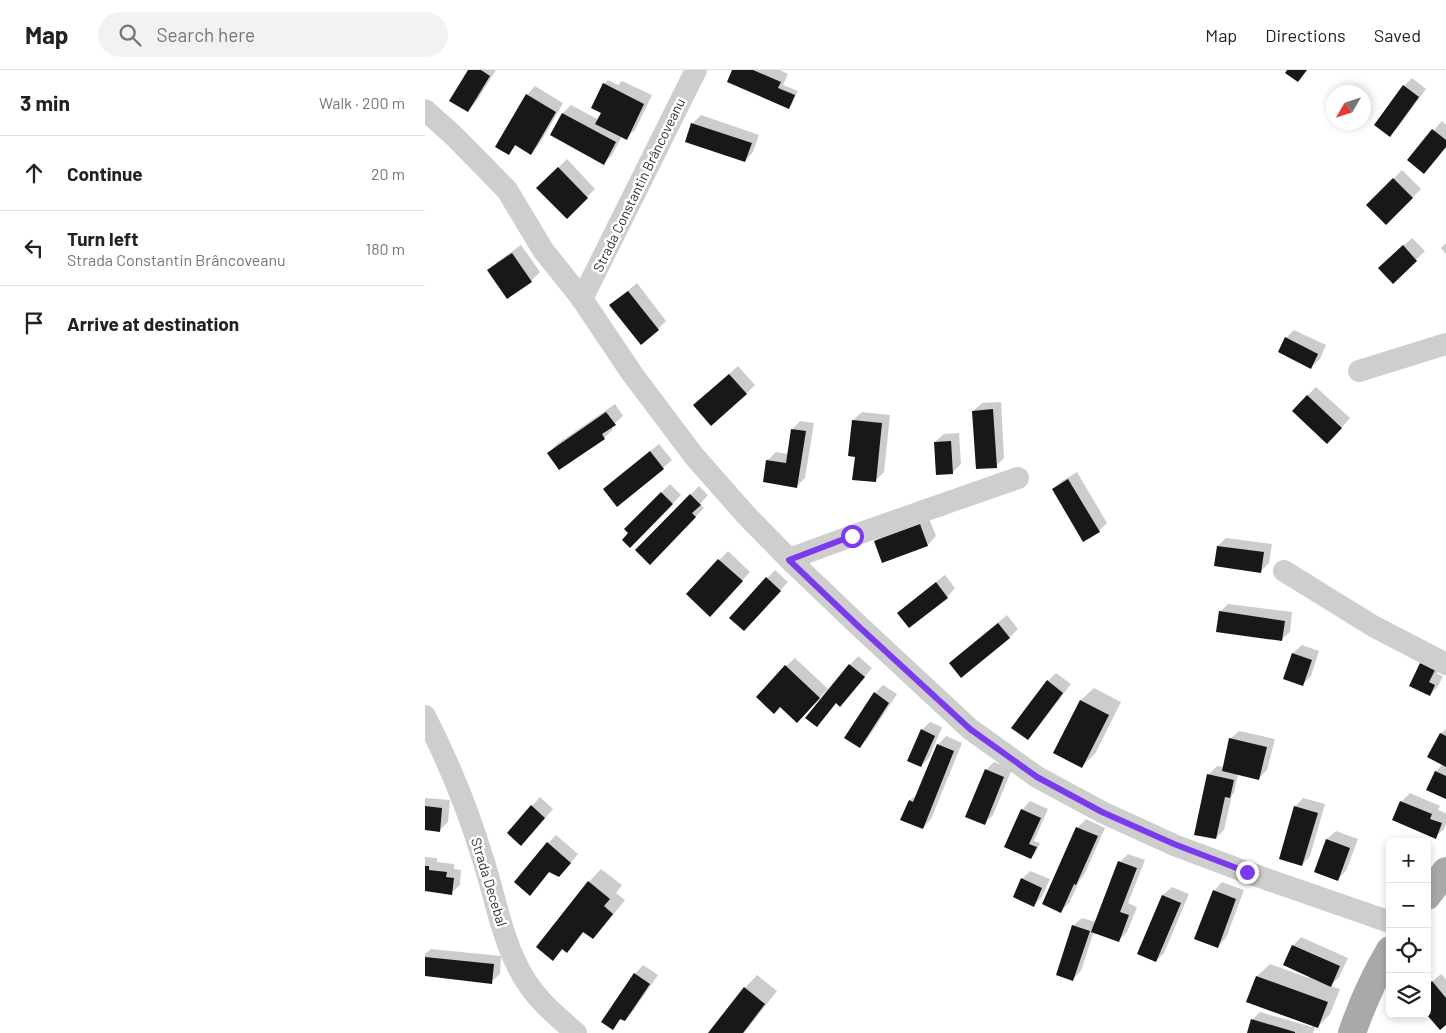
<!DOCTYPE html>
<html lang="en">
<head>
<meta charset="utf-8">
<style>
	body { margin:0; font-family:Barlow,sans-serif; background:#f2f2f2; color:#222 }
	.controls { position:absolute; right:15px; bottom:15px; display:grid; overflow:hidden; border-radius:8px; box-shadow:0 2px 8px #0003 }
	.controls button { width:45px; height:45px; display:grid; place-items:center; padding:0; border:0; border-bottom:1px solid #e0e0e0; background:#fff; color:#222; font:25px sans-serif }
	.compass { position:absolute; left:901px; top:15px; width:45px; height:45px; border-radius:50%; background:#fff; box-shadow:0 2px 8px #0003; rotate:231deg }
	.stop { position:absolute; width:15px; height:15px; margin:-11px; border:4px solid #7c3aed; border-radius:50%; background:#fff }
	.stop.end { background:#7c3aed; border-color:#fff; box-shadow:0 1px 5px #0008 }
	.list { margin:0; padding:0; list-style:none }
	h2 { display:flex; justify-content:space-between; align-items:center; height:65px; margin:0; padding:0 20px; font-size:21px }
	h2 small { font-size:16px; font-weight:400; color:#767676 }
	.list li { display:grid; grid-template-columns:32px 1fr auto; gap:15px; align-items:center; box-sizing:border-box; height:75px; padding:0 20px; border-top:1px solid #e0e0e0 }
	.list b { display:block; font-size:19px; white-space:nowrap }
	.list p { margin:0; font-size:16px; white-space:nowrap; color:#767676 }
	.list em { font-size:16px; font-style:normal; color:#767676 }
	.icon { flex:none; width:28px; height:28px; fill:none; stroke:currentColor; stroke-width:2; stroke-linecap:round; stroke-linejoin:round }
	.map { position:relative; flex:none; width:1021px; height:963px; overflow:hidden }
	header { display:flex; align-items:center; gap:30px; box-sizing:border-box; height:70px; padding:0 25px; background:#fff; border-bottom:1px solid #e0e0e0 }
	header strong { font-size:24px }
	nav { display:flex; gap:28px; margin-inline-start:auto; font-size:18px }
	.search { width:350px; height:45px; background:#f2f2f2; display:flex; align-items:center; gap:12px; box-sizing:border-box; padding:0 18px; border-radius:28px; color:#767676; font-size:19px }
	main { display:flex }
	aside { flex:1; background:#fff }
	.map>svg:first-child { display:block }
	.shadow { fill:#0003 }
	.building { fill:#181818 }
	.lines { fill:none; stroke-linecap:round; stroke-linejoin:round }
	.minor { stroke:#cecece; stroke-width:22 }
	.major { stroke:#a9a9a9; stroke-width:28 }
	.route { stroke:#7c3aed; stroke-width:6 }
	.labels { text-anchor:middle; stroke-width:5; stroke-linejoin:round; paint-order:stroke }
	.street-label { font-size:14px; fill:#313131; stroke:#fff }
</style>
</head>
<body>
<header>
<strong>Map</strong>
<div class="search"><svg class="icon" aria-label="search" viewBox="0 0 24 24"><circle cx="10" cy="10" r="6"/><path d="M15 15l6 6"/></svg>Search here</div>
<nav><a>Map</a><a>Directions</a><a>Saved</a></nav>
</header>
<main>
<aside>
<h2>3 min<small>Walk · 200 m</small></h2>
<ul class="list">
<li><svg class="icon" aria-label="ahead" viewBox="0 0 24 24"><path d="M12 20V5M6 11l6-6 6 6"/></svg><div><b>Continue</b></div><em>20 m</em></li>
<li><svg class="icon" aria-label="left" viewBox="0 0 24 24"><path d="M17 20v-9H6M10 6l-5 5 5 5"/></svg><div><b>Turn left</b><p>Strada Constantin Brâncoveanu</p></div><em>180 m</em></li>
<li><svg class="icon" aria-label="arrive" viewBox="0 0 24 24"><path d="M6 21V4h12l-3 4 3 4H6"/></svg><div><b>Arrive at destination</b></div></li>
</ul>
</aside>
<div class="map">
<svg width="1021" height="963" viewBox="0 0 1021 963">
	<rect width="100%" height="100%" fill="#fff"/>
	<!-- shadow -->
	<g class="shadow">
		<polygon points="44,0 71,0 51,32 42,41"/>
		<polygon points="308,0 355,0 363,4 358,15 373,21 367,34 363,38"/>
		<polygon points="987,8 1001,19 973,57 965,65 979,16"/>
		<polygon points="183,10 193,15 197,11 227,25 210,60 201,68 197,66 187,85 179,93 126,65 138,43 146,35 174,50 178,42 179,14"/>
		<polygon points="110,16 138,33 114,75 105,83 91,75 84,83 102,25"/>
		<polygon points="276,45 334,65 328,82 320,91 267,54"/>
		<polygon points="1017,51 1021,55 1021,77 984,89"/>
		<polygon points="142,89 170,119 142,147 113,118"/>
		<polygon points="977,100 996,119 961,154 943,135"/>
		<polygon points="987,168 1000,181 968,212 963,190"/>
		<polygon points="1021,173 1021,184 1016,178"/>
		<polygon points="96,175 115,202 106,211 82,227 64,200 72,192"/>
		<polygon points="212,213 241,251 233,259 186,235"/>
		<polygon points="869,260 901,275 895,289 886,297 861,268"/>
		<polygon points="313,296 330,315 321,324 278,327"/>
		<polygon points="891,317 925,348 911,364 882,326"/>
		<polygon points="576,332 579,388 571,396 548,341 557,333"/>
		<polygon points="190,334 198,346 186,357 188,359 179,368 134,399 124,383 132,374"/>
		<polygon points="437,342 465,345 459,402 450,411 431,386 428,350"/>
		<polygon points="375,351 389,353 380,408 372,416 342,391 351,382 363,384 367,360"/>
		<polygon points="534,363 536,394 527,403 510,372 519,364"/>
		<polygon points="234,374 247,390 238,398 192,435 179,419 188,411"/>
		<polygon points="652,402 682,453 674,461 628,420 637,411"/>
		<polygon points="245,414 256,425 205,476 205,463 201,459"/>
		<polygon points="274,416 283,425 275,434 279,438 225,493 212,480"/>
		<polygon points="503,446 511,466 503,475 458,491 450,471 459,463"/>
		<polygon points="801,468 847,474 844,493 836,501 793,476"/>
		<polygon points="303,481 325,502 293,537 262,524"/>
		<polygon points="350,500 363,512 327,551 305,548"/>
		<polygon points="520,505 530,518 522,527 485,556 474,543 482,535"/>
		<polygon points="803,534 867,542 865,562 856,570 795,542"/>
		<polygon points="582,545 593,559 585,567 536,606 526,593 534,585"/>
		<polygon points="877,575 894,581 886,606 877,615 860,608 868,583"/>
		<polygon points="433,586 447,598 423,627 425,595"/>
		<polygon points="370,588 403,619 380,643 361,596"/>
		<polygon points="1017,591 1012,604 1018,606 1013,616 1005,625 996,594"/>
		<polygon points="631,603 646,614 611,660 603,669 623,611"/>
		<polygon points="458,615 472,624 443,668 434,677 450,623"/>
		<polygon points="669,618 696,632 670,684 657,696 630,682 656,630"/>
		<polygon points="505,652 517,657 504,688 496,696 497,660"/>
		<polygon points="1021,659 1021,728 1011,701 1018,694 1004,686 1016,663"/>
		<polygon points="814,661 850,669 842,700 834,708 813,704 809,723 807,725 799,760 791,768 771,764 784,704 792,696 799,697 805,669"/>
		<polygon points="521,666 537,673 506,749 498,758 485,730 489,727 491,728 513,675"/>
		<polygon points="569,692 587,699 568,745 559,753 561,700"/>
		<polygon points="985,723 1015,736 1013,740 1021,743 1021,754 1019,759 1010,767 969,750 976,732"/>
		<polygon points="115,727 128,739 105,766 107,736"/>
		<polygon points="0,728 25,730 23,752 14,761 0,759"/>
		<polygon points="878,728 900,734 885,786 877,795 870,737"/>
		<polygon points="605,731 623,739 609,771 615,773 610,784 606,788 597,740"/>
		<polygon points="661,749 680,758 659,805 655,810 644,833 636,841 619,834 652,758"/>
		<polygon points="911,761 933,769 921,801 912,810 890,802 902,769"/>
		<polygon points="131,765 153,784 142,797 125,801 113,816 123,773"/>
		<polygon points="703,784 720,790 703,833 712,837 702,862 693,871 669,861 656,901 648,909 648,856 657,848 671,852 695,792"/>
		<polygon points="0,787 12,788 12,792 29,794 29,799 36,800 35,815 26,823 0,820"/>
		<polygon points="176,799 197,815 191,823 200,830 180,855 168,868 160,861 141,881 138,879 128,889 164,812"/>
		<polygon points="605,801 625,809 617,827 609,835 597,809"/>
		<polygon points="797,812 819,820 801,868 793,876 789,821"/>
		<polygon points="747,817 764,824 739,883 731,891 714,884 738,825"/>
		<polygon points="876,867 923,888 914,907 905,916 915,919 905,944 893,957 890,956 888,963 823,963 827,950 835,942 887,957 888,955 832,906 845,894 884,908 884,906 868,876"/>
		<polygon points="6,879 76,886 75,904 66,912 0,905 0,884"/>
		<polygon points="218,895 233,905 208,941 199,950 197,948 187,958 178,952 210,904"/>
		<polygon points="1016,904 1021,909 1021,953 1002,916"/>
		<polygon points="332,905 352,921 319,963 285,963 320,918"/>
	</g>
	<!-- building -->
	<g class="building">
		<polygon points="43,0 56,0 65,6 43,42 24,31"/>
		<polygon points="307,0 328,0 356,12 353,18 370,25 364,39 302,12"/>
		<polygon points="862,0 882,0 873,12 860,3"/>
		<polygon points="178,13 219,34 202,70 170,54 176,43 166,38"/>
		<polygon points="978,15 994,27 965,67 949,55"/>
		<polygon points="101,24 131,42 106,85 90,75 84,85 70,77"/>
		<polygon points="137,43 191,72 179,95 125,65"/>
		<polygon points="266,53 327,73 320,92 260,72"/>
		<polygon points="1007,59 1021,70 1021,77 999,104 982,90"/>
		<polygon points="133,97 163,128 142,149 111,118"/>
		<polygon points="968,108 988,128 961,155 941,135"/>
		<polygon points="978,175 992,191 968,214 953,198"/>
		<polygon points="87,183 107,212 82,229 62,200"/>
		<polygon points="203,221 234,260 216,275 184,235"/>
		<polygon points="860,267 893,284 886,299 853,282"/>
		<polygon points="304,304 322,324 286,356 268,335"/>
		<polygon points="882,325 917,358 902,374 867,341"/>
		<polygon points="568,339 572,398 551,399 547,341"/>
		<polygon points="181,342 191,355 177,364 180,369 134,400 122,383"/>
		<polygon points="427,350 457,353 451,412 427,410 430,387 423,386"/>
		<polygon points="366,359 381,361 372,418 338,412 341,390 361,393"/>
		<polygon points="526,371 528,404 511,405 509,372"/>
		<polygon points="225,381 239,399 192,437 178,419"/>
		<polygon points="643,409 675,462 658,472 627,419"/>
		<polygon points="236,422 248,434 205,478 197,470 203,463 199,459"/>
		<polygon points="265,424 276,435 267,443 271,447 225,495 210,480"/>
		<polygon points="495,454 503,476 457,493 449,471"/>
		<polygon points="792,476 839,482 836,503 789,496"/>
		<polygon points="293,489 318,511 285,547 261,524"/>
		<polygon points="341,507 356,521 319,561 304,548"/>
		<polygon points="511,512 523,528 484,558 472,543"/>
		<polygon points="794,541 860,551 857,571 791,562"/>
		<polygon points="573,553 585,568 536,608 524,593"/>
		<polygon points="867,583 887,590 878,616 858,609"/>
		<polygon points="995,593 1010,600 1004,612 1010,615 1005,626 984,616"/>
		<polygon points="424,594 440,607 415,637 411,633 392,657 380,648"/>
		<polygon points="360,595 395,628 372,653 355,637 349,644 331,627"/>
		<polygon points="622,610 638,623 603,670 586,658"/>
		<polygon points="449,622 464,633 435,678 419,668"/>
		<polygon points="655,630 684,645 657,698 628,683"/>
		<polygon points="496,659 510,666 496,697 482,691"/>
		<polygon points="1015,663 1021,666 1021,697 1002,687"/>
		<polygon points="804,668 842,677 834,710 797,701"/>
		<polygon points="512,674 529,681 498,759 475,750 484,730 488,732"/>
		<polygon points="560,699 579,707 560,755 540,747"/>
		<polygon points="1010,701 1021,706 1021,729 1001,720"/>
		<polygon points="782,704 809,710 805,728 800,727 791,769 769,765"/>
		<polygon points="975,731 1007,744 1005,749 1017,753 1011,769 967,750"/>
		<polygon points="106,735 120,748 96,776 82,763"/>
		<polygon points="0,736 17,738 15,762 0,760"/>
		<polygon points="869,736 893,743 877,796 854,789"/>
		<polygon points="596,739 616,748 604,774 612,777 606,789 579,777"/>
		<polygon points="651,757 673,766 651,815 649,814 636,843 617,834"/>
		<polygon points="901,769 925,778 913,811 889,802"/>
		<polygon points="122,772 146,793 134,807 124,802 105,826 89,812"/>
		<polygon points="693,791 712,798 695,842 704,845 694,872 666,862"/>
		<polygon points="0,796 4,796 4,800 22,802 21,807 29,808 27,825 0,821"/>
		<polygon points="596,808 617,818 609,837 588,827"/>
		<polygon points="163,811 185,829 179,836 188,844 168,869 158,862 142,883 137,879 128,891 111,877"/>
		<polygon points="788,820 811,829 793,878 769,869"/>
		<polygon points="737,825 756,833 731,892 712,884"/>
		<polygon points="647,855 665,861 648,911 631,905"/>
		<polygon points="867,875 915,896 906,917 858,895"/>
		<polygon points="0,887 69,894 67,914 0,906"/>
		<polygon points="209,903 225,914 200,951 195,949 188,960 176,952"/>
		<polygon points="831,906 903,932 893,958 821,932"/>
		<polygon points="1007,911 1021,928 1021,955 1015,960 1002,945 1002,916"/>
		<polygon points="319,917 340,934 318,963 283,963"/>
		<polygon points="826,949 870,962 870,963 822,963"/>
	</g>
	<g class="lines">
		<!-- minor -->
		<g class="minor">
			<polyline points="0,40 29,66 82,120 118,180 157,229 208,305 269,386 321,445 364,489 431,553 545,659 612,707 677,742 749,775 821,802 965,852"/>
			<polyline points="157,229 271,0"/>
			<polyline points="934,301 1021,274"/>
			<polyline points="364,489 427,466 593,408"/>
			<polyline points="859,501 948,556 1021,594"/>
			<path d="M0,646C23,691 42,737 57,786C71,828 77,874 101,911C114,932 133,947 151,963"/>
		</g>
		<!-- major -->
		<g class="major">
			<polyline points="1002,826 1021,801"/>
			<path d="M927,963C937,934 949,907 965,880"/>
		</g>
	</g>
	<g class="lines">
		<!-- route -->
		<polyline class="route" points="427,466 364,490 431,554 545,659 612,707 677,742 749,774 822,802"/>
	</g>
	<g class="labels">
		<!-- street labels -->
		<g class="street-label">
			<text transform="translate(214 115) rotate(-64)" y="5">Strada Constantin Brâncoveanu</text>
			<text transform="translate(64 812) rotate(73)" y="5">Strada Decebal</text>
		</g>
	</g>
</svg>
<div class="controls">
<button>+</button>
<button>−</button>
<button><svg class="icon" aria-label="locate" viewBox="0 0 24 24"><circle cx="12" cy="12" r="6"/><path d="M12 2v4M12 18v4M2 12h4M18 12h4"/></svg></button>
<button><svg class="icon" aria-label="layers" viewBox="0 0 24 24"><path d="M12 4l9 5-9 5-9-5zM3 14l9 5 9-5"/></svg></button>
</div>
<svg class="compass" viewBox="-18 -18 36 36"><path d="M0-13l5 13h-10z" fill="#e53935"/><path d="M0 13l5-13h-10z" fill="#767676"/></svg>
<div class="stop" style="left:427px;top:466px"></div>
<div class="stop end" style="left:822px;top:802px"></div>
</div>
</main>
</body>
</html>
